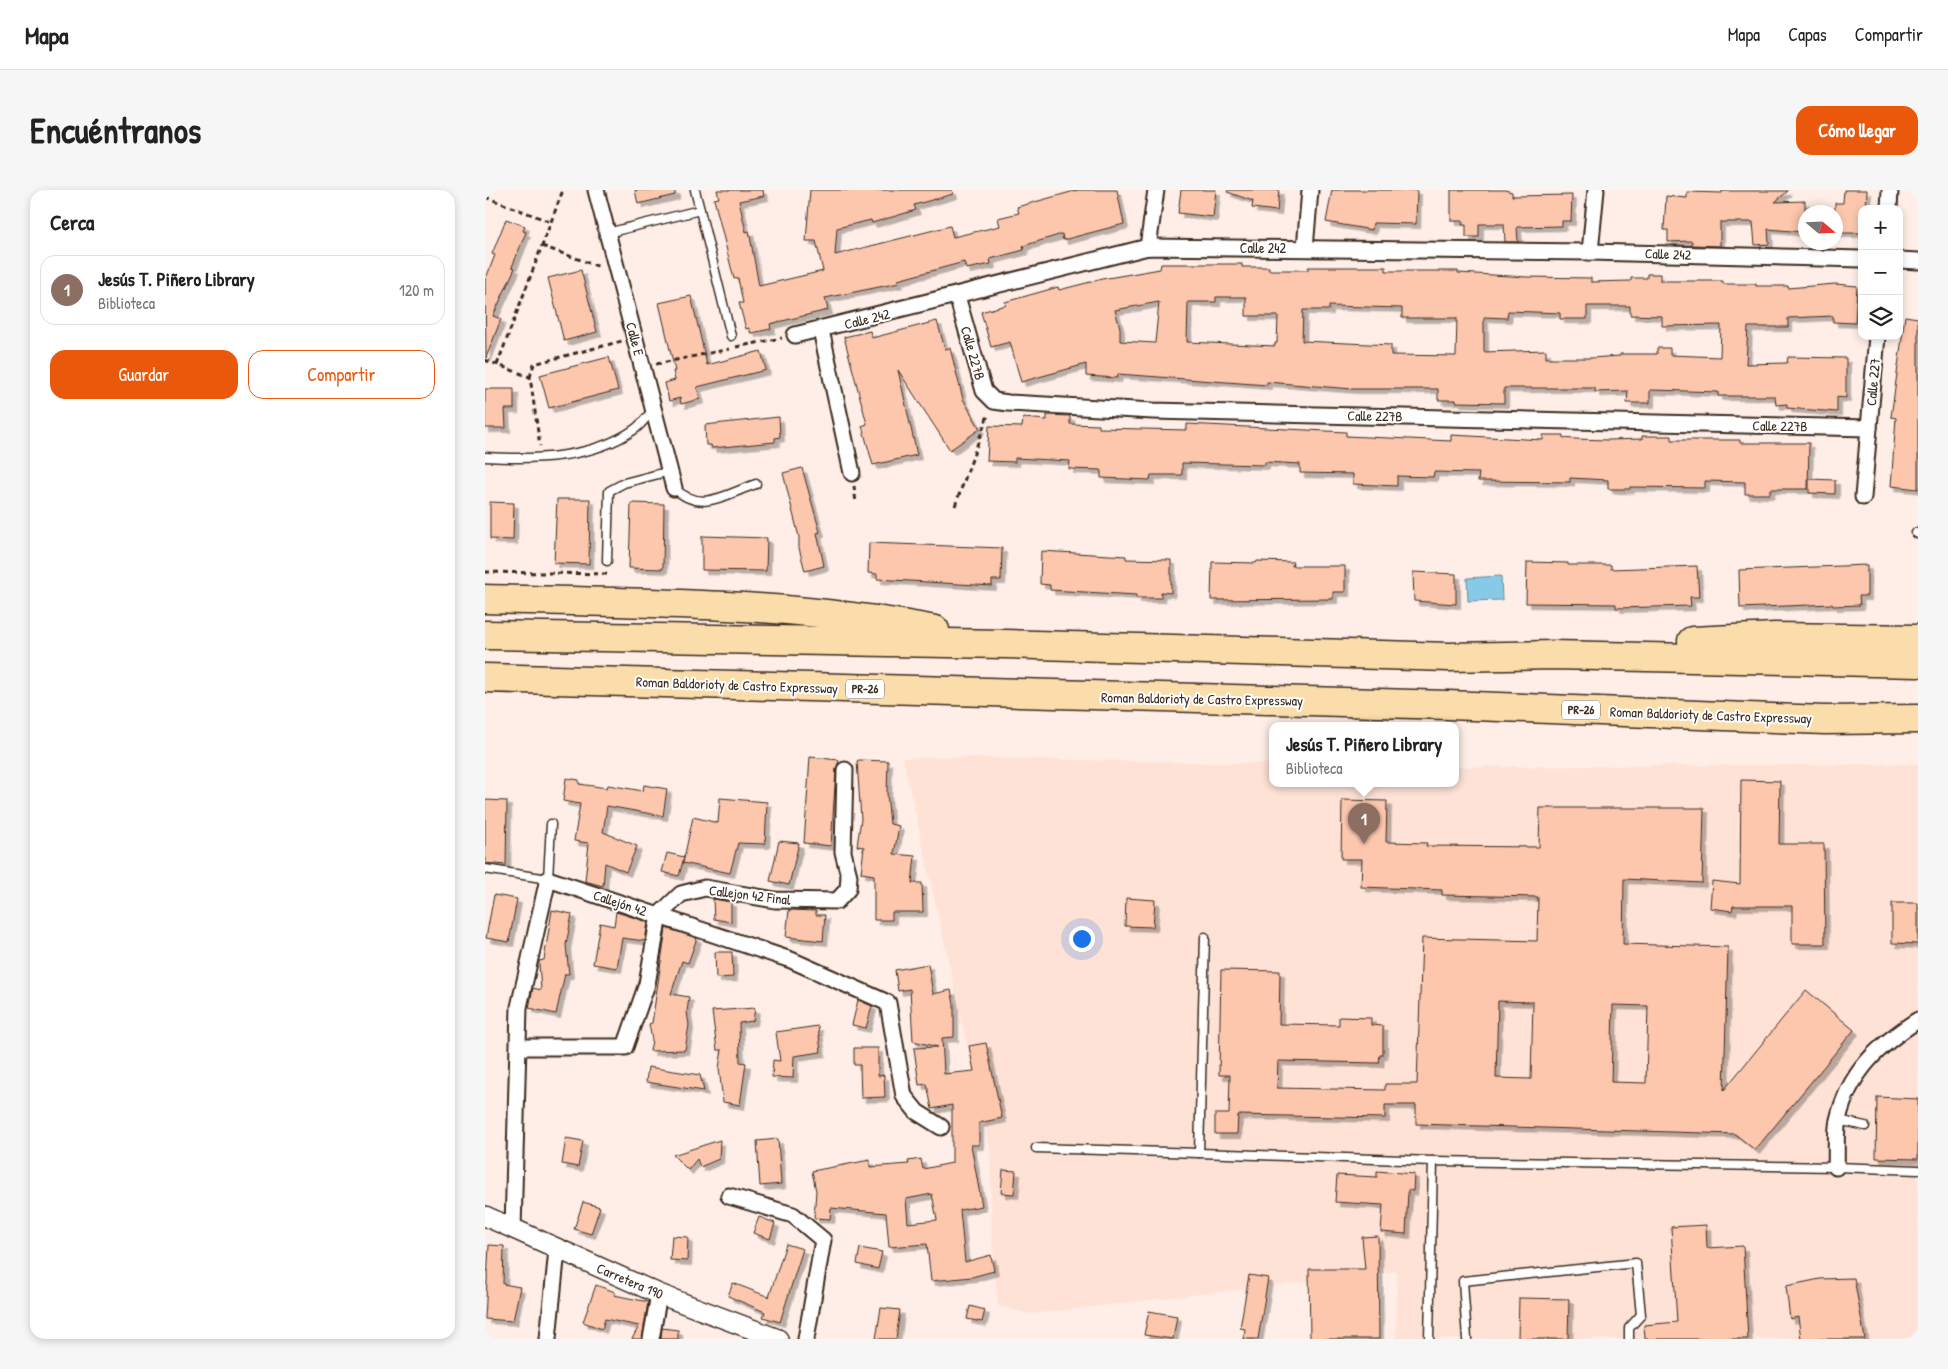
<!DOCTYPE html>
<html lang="es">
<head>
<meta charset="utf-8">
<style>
	body { margin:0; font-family:"Patrick Hand",sans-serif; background:#f6f6f6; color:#222 }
	.controls { position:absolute; right:15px; top:15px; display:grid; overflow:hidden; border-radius:10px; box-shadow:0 2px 8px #0003 }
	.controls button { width:45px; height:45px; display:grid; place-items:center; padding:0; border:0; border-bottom:1px solid #e0e0e0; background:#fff; color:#222; font:25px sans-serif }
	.compass { position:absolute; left:1313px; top:15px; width:45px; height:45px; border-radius:50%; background:#fff; box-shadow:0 2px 8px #0003; rotate:109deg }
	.you { position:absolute; left:596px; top:748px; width:18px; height:18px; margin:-12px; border:4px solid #fff; border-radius:50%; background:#1a73e8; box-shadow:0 0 0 8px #1a73e833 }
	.badge { display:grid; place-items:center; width:32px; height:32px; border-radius:50%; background:#ea580c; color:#fff; font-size:16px; font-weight:700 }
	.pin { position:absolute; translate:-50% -41px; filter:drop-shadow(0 1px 2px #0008) }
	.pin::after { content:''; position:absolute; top:26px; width:18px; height:15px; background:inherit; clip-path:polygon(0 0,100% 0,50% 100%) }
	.popup { position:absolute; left:784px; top:532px; width:190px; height:65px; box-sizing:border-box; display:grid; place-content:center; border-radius:10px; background:#fff; filter:drop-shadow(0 1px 4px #0005); font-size:16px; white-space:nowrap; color:#767676 }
	.popup b { font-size:19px; color:#222 }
	.popup::after { content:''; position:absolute; left:50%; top:100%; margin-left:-10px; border:10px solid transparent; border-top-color:#fff }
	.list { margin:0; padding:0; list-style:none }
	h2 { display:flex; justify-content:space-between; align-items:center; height:65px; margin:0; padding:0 20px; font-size:21px }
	h2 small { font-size:16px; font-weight:400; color:#767676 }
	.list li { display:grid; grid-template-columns:32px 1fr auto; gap:15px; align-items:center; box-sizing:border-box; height:70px; margin:0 10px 10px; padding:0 10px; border:1px solid #e0e0e0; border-radius:15px }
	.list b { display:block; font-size:19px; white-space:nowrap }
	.list p { margin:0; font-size:16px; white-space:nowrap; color:#767676 }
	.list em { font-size:16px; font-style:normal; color:#767676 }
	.actions { display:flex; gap:10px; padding:15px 20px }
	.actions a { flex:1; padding:11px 0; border:1px solid #ea580c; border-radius:15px; text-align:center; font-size:18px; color:#ea580c }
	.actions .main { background:#ea580c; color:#fff }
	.icon { flex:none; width:28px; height:28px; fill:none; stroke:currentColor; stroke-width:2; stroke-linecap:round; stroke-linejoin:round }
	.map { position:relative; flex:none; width:1433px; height:1149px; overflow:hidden; border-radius:15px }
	header { display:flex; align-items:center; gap:30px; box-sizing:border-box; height:70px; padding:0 25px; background:#fff; border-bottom:1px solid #e0e0e0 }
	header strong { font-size:24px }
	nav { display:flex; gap:28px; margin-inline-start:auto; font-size:18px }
	.intro { display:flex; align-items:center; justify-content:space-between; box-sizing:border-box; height:120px; padding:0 30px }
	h1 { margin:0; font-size:35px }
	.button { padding:12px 22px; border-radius:15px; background:#ea580c; color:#fff; font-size:18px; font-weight:700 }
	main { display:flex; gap:30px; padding:0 30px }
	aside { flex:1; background:#fff; border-radius:15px; box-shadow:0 2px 8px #0003 }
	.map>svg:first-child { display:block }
	.built { fill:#fee2d6 }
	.water { fill:#87cae8; stroke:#698a97 }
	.building { fill:#fdc7ae; stroke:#3b2a1e; fill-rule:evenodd; filter:url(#shadow) }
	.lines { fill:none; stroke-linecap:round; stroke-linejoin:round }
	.service-casing { stroke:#3b2a1e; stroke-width:11 }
	.minor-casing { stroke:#3b2a1e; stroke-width:19 }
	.tertiary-casing { stroke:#3b2a1e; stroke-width:22 }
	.motorway-casing { stroke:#3b2a1e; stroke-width:31 }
	.path { stroke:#3b2a1e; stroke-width:3; stroke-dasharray:5 4; stroke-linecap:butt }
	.service { stroke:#fff; stroke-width:8 }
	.minor { stroke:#fff; stroke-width:15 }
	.tertiary { stroke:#fff; stroke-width:19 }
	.motorway { stroke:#fbddab; stroke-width:28 }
	.labels { text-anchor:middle; stroke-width:4; stroke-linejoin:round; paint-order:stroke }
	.shield { fill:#fff; stroke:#766a62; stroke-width:1 }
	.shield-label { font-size:12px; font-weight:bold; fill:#3b2a1e }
	.street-label { font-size:14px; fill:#3b2a1e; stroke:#fff }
</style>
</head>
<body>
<header>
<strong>Mapa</strong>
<nav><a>Mapa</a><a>Capas</a><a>Compartir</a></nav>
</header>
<div class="intro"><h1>Encuéntranos</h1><a class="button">Cómo llegar</a></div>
<main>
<aside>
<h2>Cerca<small></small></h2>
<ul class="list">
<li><span class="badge" style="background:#8d6e63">1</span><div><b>Jesús T. Piñero Library</b><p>Biblioteca</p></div><em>120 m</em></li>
</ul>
<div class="actions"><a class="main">Guardar</a><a>Compartir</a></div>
</aside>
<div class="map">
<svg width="1433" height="1149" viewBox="0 0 1433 1149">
	<defs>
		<filter id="shadow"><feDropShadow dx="4.5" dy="4.5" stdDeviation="0" flood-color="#0004"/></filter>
	</defs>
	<rect width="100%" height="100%" fill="#feeee7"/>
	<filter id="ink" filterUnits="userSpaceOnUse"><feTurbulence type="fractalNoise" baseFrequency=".02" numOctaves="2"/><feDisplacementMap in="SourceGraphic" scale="10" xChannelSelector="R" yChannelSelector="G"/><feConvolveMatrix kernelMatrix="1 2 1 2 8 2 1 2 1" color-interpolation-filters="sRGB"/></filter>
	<g filter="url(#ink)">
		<!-- built -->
		<polygon class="built" points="457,567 788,574 788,593 970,593 970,577 1433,574 1433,1149 911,1149 912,1081 546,1124 513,1116 507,1049 505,958 418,568"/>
		<!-- water -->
		<polygon class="water" points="1016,386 1017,410 983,411 982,388"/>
		<!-- building -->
		<g class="building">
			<polygon points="150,0 190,0 190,5 153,14"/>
			<polygon points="232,0 278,0 279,6 254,11 261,42 264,41 274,96 338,81 331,51 321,51 325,0 467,0 468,4 429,15 431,20 387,33 386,30 352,38 350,65 465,36 468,47 515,36 513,28 534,23 532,17 593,0 632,0 639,34 578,50 577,44 538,56 539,60 505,69 506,74 481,79 479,72 413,90 414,93 340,108 343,120 285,134 286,139 266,143 264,138 261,139 254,113 258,113 253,88 249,89 229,9 234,8"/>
			<polygon points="696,0 731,0 728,27 693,23"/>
			<polygon points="743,0 794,0 792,21 767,18 768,11 742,2"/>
			<polygon points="847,0 932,0 931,34 888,33 887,40 841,32"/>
			<polygon points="966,0 1020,0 1027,2 1027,6 1087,5 1086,31 1077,31 1077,36 1032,37 1033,52 1020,52 1019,34 994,34 994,47 981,47 981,35 977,35 978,31 966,31"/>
			<polygon points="1359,0 1382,0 1381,19 1377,19 1376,43 1350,43 1350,13 1358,13"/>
			<polygon points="1237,1 1303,1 1290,12 1320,11 1320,36 1318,42 1283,39 1284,54 1270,55 1268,32 1235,32 1235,56 1207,55 1207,51 1183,52 1183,40 1179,40 1181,6 1202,8 1202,2 1237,3"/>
			<polygon points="21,29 40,36 38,41 41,42 27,77 30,78 8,126 16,129 1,168 0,91 10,65 7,64"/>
			<path d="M676,74H757V77H784V80H823V77H901V81H973V83L1042,87L1106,88V92L1146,91V88H1162V84H1175V91H1238V94H1271V96H1303V98L1350,94L1372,96L1370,133L1348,132V126L1303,128V137H1263L1261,174L1302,173L1303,167L1361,168V208L1352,207V222L1302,218V214L1291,215L1290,206H1233V202L1202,201L1165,200V213H1142L1143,201L1110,202V198H1019V213L971,212V210H953V199H867L782,192V195L633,184L632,188L601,186V174L536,192L525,152L506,157L496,122L521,115L520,112L573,97L574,100L617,89L675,79ZM731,107H761V126H793L792,153H790V156L702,152L703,112H731ZM674,112L670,153L635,151V138L630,120ZM844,116L917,118V128H972L971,166L906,165V155L817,151L818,120H844ZM1102,116H1145V125L1177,126V136L1236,135L1235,167L1185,165V158H1172V164H1135V166L1106,168H1061V160L999,162V127L1022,128L1023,121L1075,123V129H1102Z"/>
			<polygon points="96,80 112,142 79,151 63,88"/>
			<polygon points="206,106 222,175 276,161 281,180 212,197 215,209 196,214 195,208 184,211 180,193 190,190 188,181 190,181 174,113"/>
			<polygon points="1420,126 1433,128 1433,299 1406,296 1411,228 1406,227"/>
			<polygon points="452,131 460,159 465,158 478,209 495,239 465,260 413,180 432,265 388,275 377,236 382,234 359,147 385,141 387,148"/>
			<polygon points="124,167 133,200 64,218 55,185"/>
			<polygon points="0,199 29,199 29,219 20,219 21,238 0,238"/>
			<polygon points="562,225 585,226 585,234 614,235 614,238 702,240 702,234 861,242 861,246 966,251 966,245 1058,250 1058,245 1078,245 1078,248 1089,249 1123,250 1157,249 1157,246 1187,246 1187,250 1255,250 1255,253 1324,253 1323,299 1285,299 1285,304 1260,304 1260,292 1220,291 1220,298 1145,297 1145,299 1123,299 1123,290 1085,288 1085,292 993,291 994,283 949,282 948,287 912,286 912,296 868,294 868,284 815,283 815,274 780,272 780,275 697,273 697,285 666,285 665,290 616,288 616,280 584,279 585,271 530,268 530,272 502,271 504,236 537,237 538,228 562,230"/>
			<polygon points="294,227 295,247 290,248 290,252 227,258 226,255 221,255 220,235"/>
			<polygon points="317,278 335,342 332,343 339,376 320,381 314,358 314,347 298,283"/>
			<polygon points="1324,289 1350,290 1350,304 1324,303"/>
			<polygon points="72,309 105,309 104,374 69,373"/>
			<polygon points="5,312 29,313 28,350 5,349"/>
			<polygon points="146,313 179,314 178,379 144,378"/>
			<polygon points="217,346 282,348 281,381 217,380"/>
			<polygon points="384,353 517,358 516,390 507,390 507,396 392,389 392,384 383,383"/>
			<polygon points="556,361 641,366 641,369 686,370 686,403 676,402 676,408 651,408 651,405 565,400 565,395 555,394"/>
			<polygon points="772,371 808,372 807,376 860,376 860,402 848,402 848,409 726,410 727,372 771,373"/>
			<polygon points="1042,372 1083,373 1083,375 1126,375 1126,379 1212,376 1214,407 1205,407 1206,416 1131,418 1131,414 1041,413"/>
			<polygon points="1382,375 1382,406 1374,406 1375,415 1348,416 1347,414 1255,418 1254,380"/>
			<polygon points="928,382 971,384 971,414 929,411"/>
			<polygon points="325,567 354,570 351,580 346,656 319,653"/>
			<polygon points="374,570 403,571 402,603 405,634 414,636 409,664 430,666 427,693 437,693 438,722 407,722 407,730 389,730 389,685 376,683 379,657 372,656 376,629 372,571"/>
			<polygon points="81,588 94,590 94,594 122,598 123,595 158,601 159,595 182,599 178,626 122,616 118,642 152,656 141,682 120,673 118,696 100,691 104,653 89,651 95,614 78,611"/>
			<polygon points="1256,590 1295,591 1294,654 1339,654 1340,754 1307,754 1307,716 1248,716 1247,721 1225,718 1227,691 1255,694"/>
			<polygon points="235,608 282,612 280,654 253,653 245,683 198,673 208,627 233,633"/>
			<polygon points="0,610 22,611 21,675 0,673"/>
			<path d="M857,610L902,611L901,652L942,653L941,656L1054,657L1055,618H1219L1217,693L1139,689L1138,754L1243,757L1239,900L1321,800L1369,840L1270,960L1250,944L931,934V915H900V928L753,925L752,944H730V924H744L745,885H734L736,780L795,781L794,834L854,835V827L886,828V835L898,836V865H895L894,873L793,871L792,898L900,900V894H932L937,748L1052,751L1053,707L957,705V700L876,697L877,669H856ZM1013,811L1048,812L1046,889L1011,888ZM1128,815L1163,816L1161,893L1126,892Z"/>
			<polygon points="294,651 314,653 304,695 285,691"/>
			<polygon points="182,663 199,667 194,686 177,682"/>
			<polygon points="9,705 32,709 24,752 1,748"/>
			<polygon points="641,708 670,710 668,737 640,736"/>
			<polygon points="228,709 246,712 246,732 229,729"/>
			<polygon points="1407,713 1433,713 1433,754 1407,753"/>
			<polygon points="67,720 87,724 81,755 84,784 80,784 71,824 44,818 48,798 56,800 54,773 54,771 59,770"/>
			<polygon points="304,720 331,721 331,725 340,725 338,751 301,747"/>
			<polygon points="131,722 163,732 160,751 137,748 132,778 108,774 115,733 129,736"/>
			<polygon points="181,738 212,748 203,773 197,771 186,804 204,807 202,822 204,835 200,860 165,861 167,850 164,834 167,833"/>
			<polygon points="230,762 247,762 248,787 231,788"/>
			<path d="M443,774L448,804L466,800L469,814V847L457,848L459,884L489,881L484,856L501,853L517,928L494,933V955H486L497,1016L475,1020L480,1072L506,1065L509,1081L487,1087L446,1091L442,1054L404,1057L401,1023L346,1018L345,1029L329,1028L331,1001L327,981L385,970V977L424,974L423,971L436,969L438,979L467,973V915L447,919L442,894L434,895L429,858L453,857L428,851L425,799L413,801L410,780ZM447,1004L452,1030L423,1033L421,1009Z"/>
			<polygon points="373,810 387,816 381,838 367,835"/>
			<polygon points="270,818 268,831 254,833 255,872 261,873 255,915 238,912 234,878 237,860 232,860 227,821"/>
			<polygon points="333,836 336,862 309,866 308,888 287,887 288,870 295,871 291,842"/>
			<polygon points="369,858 393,858 393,886 399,885 400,907 376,908 375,875 369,875"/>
			<polygon points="163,877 215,885 219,901 161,892"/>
			<polygon points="1392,907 1433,909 1433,969 1391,968"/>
			<polygon points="81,948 98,951 93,977 77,974"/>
			<polygon points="293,949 296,994 275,996 272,951"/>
			<polygon points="235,950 234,969 215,977 212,969 203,980 188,965"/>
			<polygon points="518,980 531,981 529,1004 516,1003"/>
			<polygon points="892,981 929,984 928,1001 923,1000 921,1044 896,1042 898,1015 850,1012 852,985 892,987"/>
			<polygon points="98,1012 115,1017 106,1044 89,1039"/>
			<polygon points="274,1027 290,1033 285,1049 268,1043"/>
			<polygon points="1221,1035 1222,1058 1258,1056 1263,1149 1160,1149 1159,1135 1192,1132 1186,1037"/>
			<polygon points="187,1046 203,1047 202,1071 185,1070"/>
			<polygon points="893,1046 894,1149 825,1149 824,1079 880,1079 877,1047"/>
			<polygon points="301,1054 318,1059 295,1132 278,1127 280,1122 243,1106 248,1093 284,1107"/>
			<polygon points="4,1055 19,1056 18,1094 35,1097 28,1131 0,1129"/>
			<polygon points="375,1058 397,1062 393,1079 372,1074"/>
			<polygon points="764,1085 783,1088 773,1149 759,1149 760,1139 755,1138"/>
			<polygon points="1369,1088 1380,1149 1316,1149 1313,1127 1305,1129 1301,1096 1335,1089"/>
			<polygon points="111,1095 130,1102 129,1105 163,1112 157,1149 147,1149 154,1136 120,1129 117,1139 98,1132"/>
			<polygon points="1034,1108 1084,1109 1083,1149 1033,1149"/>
			<polygon points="485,1116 500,1120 497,1132 482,1129"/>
			<polygon points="396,1118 415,1120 411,1149 391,1149"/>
			<polygon points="664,1121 692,1126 688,1149 659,1145"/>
			<polygon points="177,1138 193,1140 193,1149 176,1149"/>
		</g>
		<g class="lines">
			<!-- service casing -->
			<g class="service-casing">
				<g id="service">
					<polyline points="210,0 246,146"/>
					<polyline points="122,43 215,20"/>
					<path d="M0,267C49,270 108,269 150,239C157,234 163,225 169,219"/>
					<path d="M189,298C216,324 241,304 271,294"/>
					<polyline points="1431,343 1433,344"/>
					<polyline points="122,371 124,301 139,293 185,281"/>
					<polyline points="0,679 63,689 66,634"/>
					<polyline points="720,747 714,963 948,971"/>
					<polyline points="1353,930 1380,936"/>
					<polyline points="551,958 714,963"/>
					<polyline points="944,1149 948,971 1351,977 1433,980"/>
					<polyline points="982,1149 978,1091 1151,1073 1156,1125 1144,1138 1144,1149"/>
				</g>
			</g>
			<!-- minor casing -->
			<g class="minor-casing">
				<g id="minor">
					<polyline points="111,0 189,298"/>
					<polyline points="1404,19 1405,0"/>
					<polyline points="663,57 671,0"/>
					<polyline points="820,58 825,0"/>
					<polyline points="1105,62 1111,0"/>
					<polyline points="1414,70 1433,71"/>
					<polyline points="472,106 499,201 509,211 523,213 668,221 1384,238"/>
					<polyline points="336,140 367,283"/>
					<polyline points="310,145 663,57 1105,62 1377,69"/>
					<polyline points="1378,307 1392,146"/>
					<polyline points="34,857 140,857 162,794 174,725 196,704 220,698 290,710 352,711 363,699 364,686 358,662 360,580"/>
					<path d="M1351,977C1352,962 1350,944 1353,930C1364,882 1394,855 1433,830"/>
					<polyline points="244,1006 308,1025 338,1050 321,1149"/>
					<polyline points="28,1039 34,817 63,689 306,770 403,813 419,906 432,922 456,937"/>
					<polyline points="63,1149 72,1060"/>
					<polyline points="166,1149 174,1104"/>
				</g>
			</g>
			<!-- tertiary casing -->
			<g class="tertiary-casing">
				<polyline id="tertiary" points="0,1026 174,1104 293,1149"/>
			</g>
			<!-- motorway casing -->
			<g class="motorway-casing">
				<g id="motorway">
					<path d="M0,409C150,413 302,411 450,440"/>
					<polyline points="0,445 520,454 964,467 1068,465 1433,473"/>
					<polyline points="1207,451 1290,447 1433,449"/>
					<polyline points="0,488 963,515 1340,530 1433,529"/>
				</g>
			</g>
			<!-- path -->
			<g class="path">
				<polyline points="0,7 66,32"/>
				<polyline points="57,56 115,77"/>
				<polyline points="251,157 297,148"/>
				<polyline points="0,170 45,187 55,256"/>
				<polyline points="171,174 245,159"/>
				<polyline points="12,175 78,0"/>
				<polyline points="45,187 49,174 137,151"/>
				<polyline points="369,296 371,313"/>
				<polyline points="470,316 503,225"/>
				<polyline points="0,382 122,384"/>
			</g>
			<!-- service -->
			<use href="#service" class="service"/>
			<!-- minor -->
			<use href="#minor" class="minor"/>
			<!-- tertiary -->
			<use href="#tertiary" class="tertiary"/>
			<!-- motorway -->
			<use href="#motorway" class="motorway"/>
		</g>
	</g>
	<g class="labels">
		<!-- shield labels -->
		<g class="shield">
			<rect x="361" y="489.5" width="38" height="19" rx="4"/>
			<rect x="1077" y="510.5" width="38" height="19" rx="4"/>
		</g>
		<g class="shield-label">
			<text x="380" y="503">PR-26</text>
			<text x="1096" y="524">PR-26</text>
		</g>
		<!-- street labels -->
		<g class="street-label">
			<text x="778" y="63">Calle 242</text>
			<text transform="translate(1183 64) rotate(2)" y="5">Calle 242</text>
			<text transform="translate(382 129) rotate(-14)" y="5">Calle 242</text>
			<text transform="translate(150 149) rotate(75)" y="5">Calle E</text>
			<text transform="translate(488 163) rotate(74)" y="5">Calle 227B</text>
			<text transform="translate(1388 192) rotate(-85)" y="5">Calle 227</text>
			<text transform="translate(890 226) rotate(1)" y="5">Calle 227B</text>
			<text transform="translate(1295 236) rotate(1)" y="5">Calle 227B</text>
			<text transform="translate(252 495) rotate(2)" y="5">Roman Baldorioty de Castro Expressway</text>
			<text transform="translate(717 509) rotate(1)" y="5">Roman Baldorioty de Castro Expressway</text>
			<text transform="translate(1226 525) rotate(2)" y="5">Roman Baldorioty de Castro Expressway</text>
			<text transform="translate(265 705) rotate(7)" y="5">Callejon 42 Final</text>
			<text transform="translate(135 713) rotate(18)" y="5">Callejón 42</text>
			<text transform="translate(145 1091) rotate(23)" y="5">Carretera 190</text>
		</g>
	</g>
</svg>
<div class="controls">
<button>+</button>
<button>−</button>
<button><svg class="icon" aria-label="layers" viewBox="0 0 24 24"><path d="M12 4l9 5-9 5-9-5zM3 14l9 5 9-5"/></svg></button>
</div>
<svg class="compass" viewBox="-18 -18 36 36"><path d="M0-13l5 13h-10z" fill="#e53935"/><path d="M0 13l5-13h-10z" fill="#767676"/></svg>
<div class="you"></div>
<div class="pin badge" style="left:879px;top:654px;background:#8d6e63">1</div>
<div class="popup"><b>Jesús T. Piñero Library</b>Biblioteca</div>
</div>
</main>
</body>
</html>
